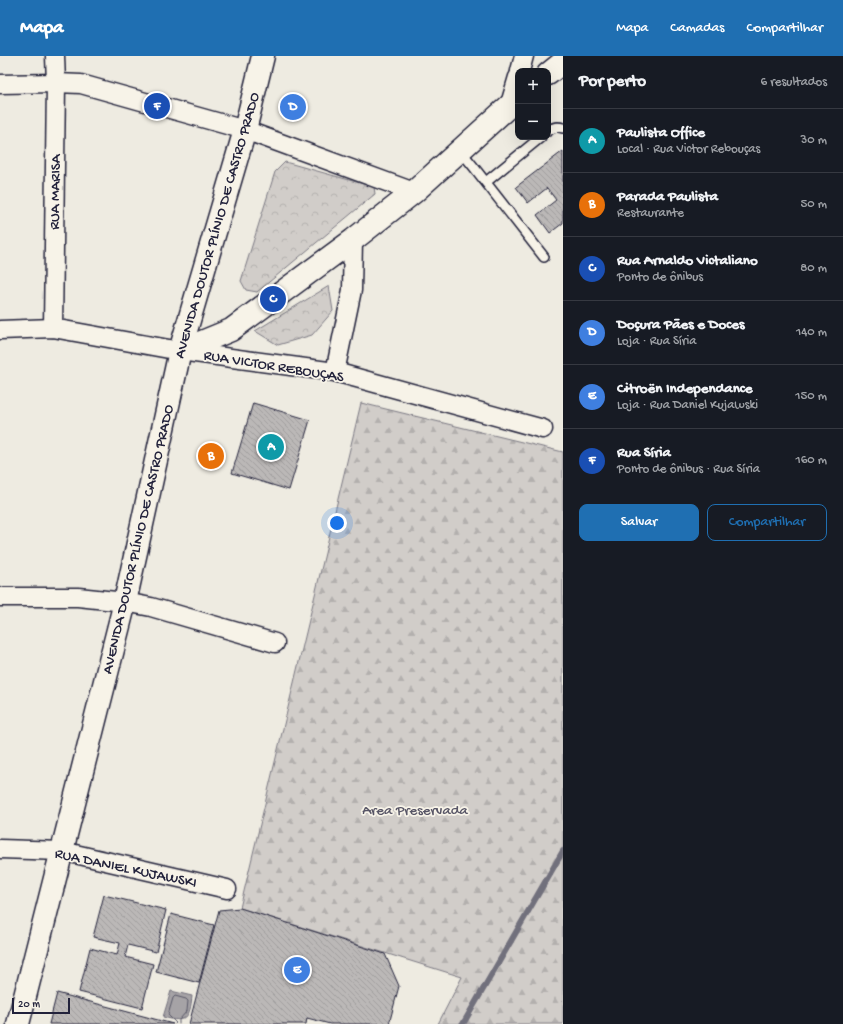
<!DOCTYPE html>
<html lang="pt">
<head>
<meta charset="utf-8">
<style>
	body { margin:0; font-family:"Gochi Hand",sans-serif; background:#242831; color:#f1f3f6 }
	.controls { position:absolute; right:12px; top:12px; display:grid; overflow:hidden; border-radius:8px; box-shadow:0 4px 16px #0002 }
	.controls button { width:36px; height:36px; display:grid; place-items:center; padding:0; border:0; border-bottom:1px solid #363941; background:#171b24; color:#f1f3f6; font:20px sans-serif }
	.scale { position:absolute; left:12px; bottom:10px; width:58px; box-sizing:border-box; padding-left:4px; border:2px solid #22223b; border-top:0; font-size:11px; line-height:14px; white-space:nowrap; color:#22223b; -webkit-text-stroke:3px #f7f3e8; paint-order:stroke }
	.you { position:absolute; left:337px; top:467px; width:14px; height:14px; margin:-10px; border:3px solid #fff; border-radius:50%; background:#1a73e8; box-shadow:0 0 0 6px #1a73e833 }
	.badge { display:grid; place-items:center; width:26px; height:26px; border-radius:50%; background:#1f6fb2; color:#fff; font-size:13px; font-weight:700 }
	.pin { position:absolute; translate:-50% -50%; border:2px solid #fff; box-shadow:0 1px 4px #0006 }
	.list { margin:0; padding:0; list-style:none }
	h2 { display:flex; justify-content:space-between; align-items:center; height:52px; margin:0; padding:0 16px; font-size:17px }
	h2 small { font-size:13px; font-weight:400; color:#9ea1a6 }
	.list li { display:grid; grid-template-columns:26px 1fr auto; gap:12px; align-items:center; box-sizing:border-box; height:64px; padding:0 16px; border-top:1px solid #363941 }
	.list b { display:block; font-size:15px; white-space:nowrap }
	.list p { margin:0; font-size:13px; white-space:nowrap; color:#9ea1a6 }
	.list em { font-size:13px; font-style:normal; color:#9ea1a6 }
	.actions { display:flex; gap:8px; padding:12px 16px }
	.actions a { flex:1; padding:9px 0; border:1px solid #1f6fb2; border-radius:8px; text-align:center; font-size:14px; color:#1f6fb2 }
	.actions .main { background:#1f6fb2; color:#fff }
	.map { position:relative; flex:none; width:563px; height:968px; overflow:hidden }
	header { display:flex; align-items:center; gap:24px; box-sizing:border-box; height:56px; padding:0 20px; background:#1f6fb2; color:#fff }
	header strong { font-size:19px }
	nav { display:flex; gap:22px; margin-inline-start:auto; font-size:14px }
	main { display:flex }
	aside { flex:1; background:#171b24 }
	.map>svg:first-child { display:block }
	.forest { fill:url(#forest-firs); stroke:#7a7882 }
	.park { fill:url(#park-crowns); stroke:#7a7882 }
	.water { fill:#a6a3a6; stroke:#716f7b }
	.lines { fill:none; stroke-linecap:round; stroke-linejoin:round }
	.shore { stroke:#575666; stroke-width:1 }
	.stream { stroke:#716f7b; stroke-width:6 }
	.building { fill:url(#building-back-hatch); stroke:#22223b }
	.lane-casing { stroke:#22223b; stroke-width:12 }
	.street-casing { stroke:#22223b; stroke-width:21 }
	.secondary-casing { stroke:#22223b; stroke-width:25 }
	.lane { stroke:#f7f3e8; stroke-width:9 }
	.street { stroke:#f7f3e8; stroke-width:18 }
	.secondary { stroke:#f7f3e8; stroke-width:22 }
	.labels { text-anchor:middle; stroke-width:3.5; stroke-linejoin:round; paint-order:stroke }
	.street-label { font-size:15px; fill:#22223b; stroke:#f7f3e8 }
	.park-label { font-size:15px; fill:#575566; stroke:#f7f3e8 }
</style>
</head>
<body>
<header>
<strong>Mapa</strong>
<nav><a>Mapa</a><a>Camadas</a><a>Compartilhar</a></nav>
</header>
<main>
<div class="map">
<svg width="563" height="968" viewBox="0 0 563 968">
	<defs>
		<pattern id="forest-firs" width="22" height="20" patternUnits="userSpaceOnUse"><rect width="22" height="20" fill="#d1cdc9"/><path d="M5 1l3.5 6h-7zM16 11l3.5 6h-7z" fill="#b3b0ae"/></pattern>
		<pattern id="park-crowns" width="20" height="18" patternUnits="userSpaceOnUse"><rect width="20" height="18" fill="#d1cdc9"/><path d="M2 6a3 3 0 1 1 6 0M12 15a3 3 0 1 1 6 0" fill="none" stroke="#b3b0ae"/></pattern>
		<pattern id="building-back-hatch" width="6" height="6" patternUnits="userSpaceOnUse"><rect width="6" height="6" fill="#bbb8b7"/><path d="M-1 5l2 2M0 0l6 6M5-1l2 2" fill="none" stroke="#a09e9e"/></pattern>
	</defs>
	<rect width="100%" height="100%" fill="#eeebe1"/>
	<filter id="ink" filterUnits="userSpaceOnUse"><feTurbulence type="fractalNoise" baseFrequency=".025" numOctaves="2"/><feDisplacementMap in="SourceGraphic" scale="8" xChannelSelector="R" yChannelSelector="G"/><feConvolveMatrix kernelMatrix="1 2 1 2 8 2 1 2 1" color-interpolation-filters="sRGB"/></filter>
	<g filter="url(#ink)">
		<!-- forest -->
		<polygon class="forest" points="361,347 563,396 563,968 438,968 462,921 240,852"/>
		<!-- park -->
		<g class="park">
			<polygon points="285,106 374,131 375,138 257,236 246,234 241,225 275,116"/>
			<polygon points="329,230 333,255 312,279 278,289 255,275"/>
		</g>
		<!-- water -->
		<path class="water" d="M171,935L192,940C190,961 187,968 163,961Z"/>
		<g class="lines">
			<!-- shore -->
			<polyline class="shore" points="175,968 176,967 168,959 173,942 175,940 186,943 188,945 187,955 179,964 179,968"/>
			<!-- stream -->
			<polyline class="stream" points="463,968 563,795"/>
		</g>
		<!-- building -->
		<g class="building">
			<polygon points="563,95 563,167 550,177 537,159 556,144 547,132 528,147 516,131"/>
			<polygon points="253,347 310,364 289,434 232,417"/>
			<polygon points="104,839 166,854 156,896 128,889 125,901 153,908 142,952 79,936 90,892 117,899 120,887 93,881"/>
			<polygon points="240,852 385,898 399,930 389,968 330,968 307,962 306,968 189,968 219,854"/>
			<polygon points="171,858 214,869 199,927 156,916"/>
			<polygon points="57,937 173,968 49,968"/>
		</g>
		<g class="lines">
			<!-- lane casing -->
			<g class="lane-casing">
				<g id="lane">
					<path d="M548,75C553,71 557,70 563,72"/>
					<polyline points="460,94 473,110 544,201"/>
					<polyline points="486,126 541,81"/>
				</g>
			</g>
			<!-- street casing -->
			<g class="street-casing">
				<g id="street">
					<polyline points="520,15 524,0"/>
					<polyline points="0,28 56,27 81,28 245,74 414,136"/>
					<polyline points="510,48 518,21"/>
					<polyline points="53,272 56,27 55,0"/>
					<polyline points="0,274 53,272 180,295 335,316 543,373"/>
					<polyline points="335,316 352,234 353,184"/>
					<polyline points="0,541 78,541 125,546 151,551 275,587"/>
					<polyline points="0,793 62,795 227,833"/>
				</g>
			</g>
			<!-- secondary casing -->
			<g class="secondary-casing">
				<g id="secondary">
					<polyline points="548,18 563,6"/>
					<polyline points="180,295 231,274 353,184 414,136 518,42"/>
					<polyline points="18,968 125,546 180,295 245,74 263,0"/>
				</g>
			</g>
			<!-- lane -->
			<use href="#lane" class="lane"/>
			<!-- street -->
			<use href="#street" class="street"/>
			<!-- secondary -->
			<use href="#secondary" class="secondary"/>
		</g>
	</g>
	<g class="labels">
		<!-- street labels -->
		<g class="street-label">
			<text transform="translate(54 136) rotate(-89)" y="5">RUA MARISA</text>
			<text transform="translate(216 169) rotate(-74)" y="5">AVENIDA DOUTOR PLÍNIO DE CASTRO PRADO</text>
			<text transform="translate(274 309) rotate(9)" y="5">RUA VICTOR REBOUÇAS</text>
			<text transform="translate(137 483) rotate(-77)" y="5">AVENIDA DOUTOR PLÍNIO DE CASTRO PRADO</text>
			<text transform="translate(126 811) rotate(12)" y="5">RUA DANIEL KUJAWSKI</text>
		</g>
		<!-- park labels -->
		<g class="park-label">
			<text x="415" y="758">Area Preservada</text>
		</g>
	</g>
</svg>
<div class="controls">
<button>+</button>
<button>−</button>
</div>
<div class="scale">20 m</div>
<div class="you"></div>
<div class="pin badge" style="left:271px;top:391px;background:#0f9aa8">A</div>
<div class="pin badge" style="left:211px;top:400px;background:#e8710a">B</div>
<div class="pin badge" style="left:273px;top:243px;background:#1a4fb4">C</div>
<div class="pin badge" style="left:293px;top:51px;background:#3f7fe0">D</div>
<div class="pin badge" style="left:297px;top:914px;background:#3f7fe0">E</div>
<div class="pin badge" style="left:157px;top:50px;background:#1a4fb4">F</div>
</div>
<aside>
<h2>Por perto<small>6 resultados</small></h2>
<ul class="list">
<li><span class="badge" style="background:#0f9aa8">A</span><div><b>Paulista Office</b><p>Local · Rua Victor Rebouças</p></div><em>30 m</em></li>
<li><span class="badge" style="background:#e8710a">B</span><div><b>Parada Paulista</b><p>Restaurante</p></div><em>50 m</em></li>
<li><span class="badge" style="background:#1a4fb4">C</span><div><b>Rua Arnaldo Victaliano</b><p>Ponto de ônibus</p></div><em>80 m</em></li>
<li><span class="badge" style="background:#3f7fe0">D</span><div><b>Doçura Pães e Doces</b><p>Loja · Rua Síria</p></div><em>140 m</em></li>
<li><span class="badge" style="background:#3f7fe0">E</span><div><b>Citroën Independance</b><p>Loja · Rua Daniel Kujawski</p></div><em>150 m</em></li>
<li><span class="badge" style="background:#1a4fb4">F</span><div><b>Rua Síria</b><p>Ponto de ônibus · Rua Síria</p></div><em>160 m</em></li>
</ul>
<div class="actions"><a class="main">Salvar</a><a>Compartilhar</a></div>
</aside>
</main>
</body>
</html>
